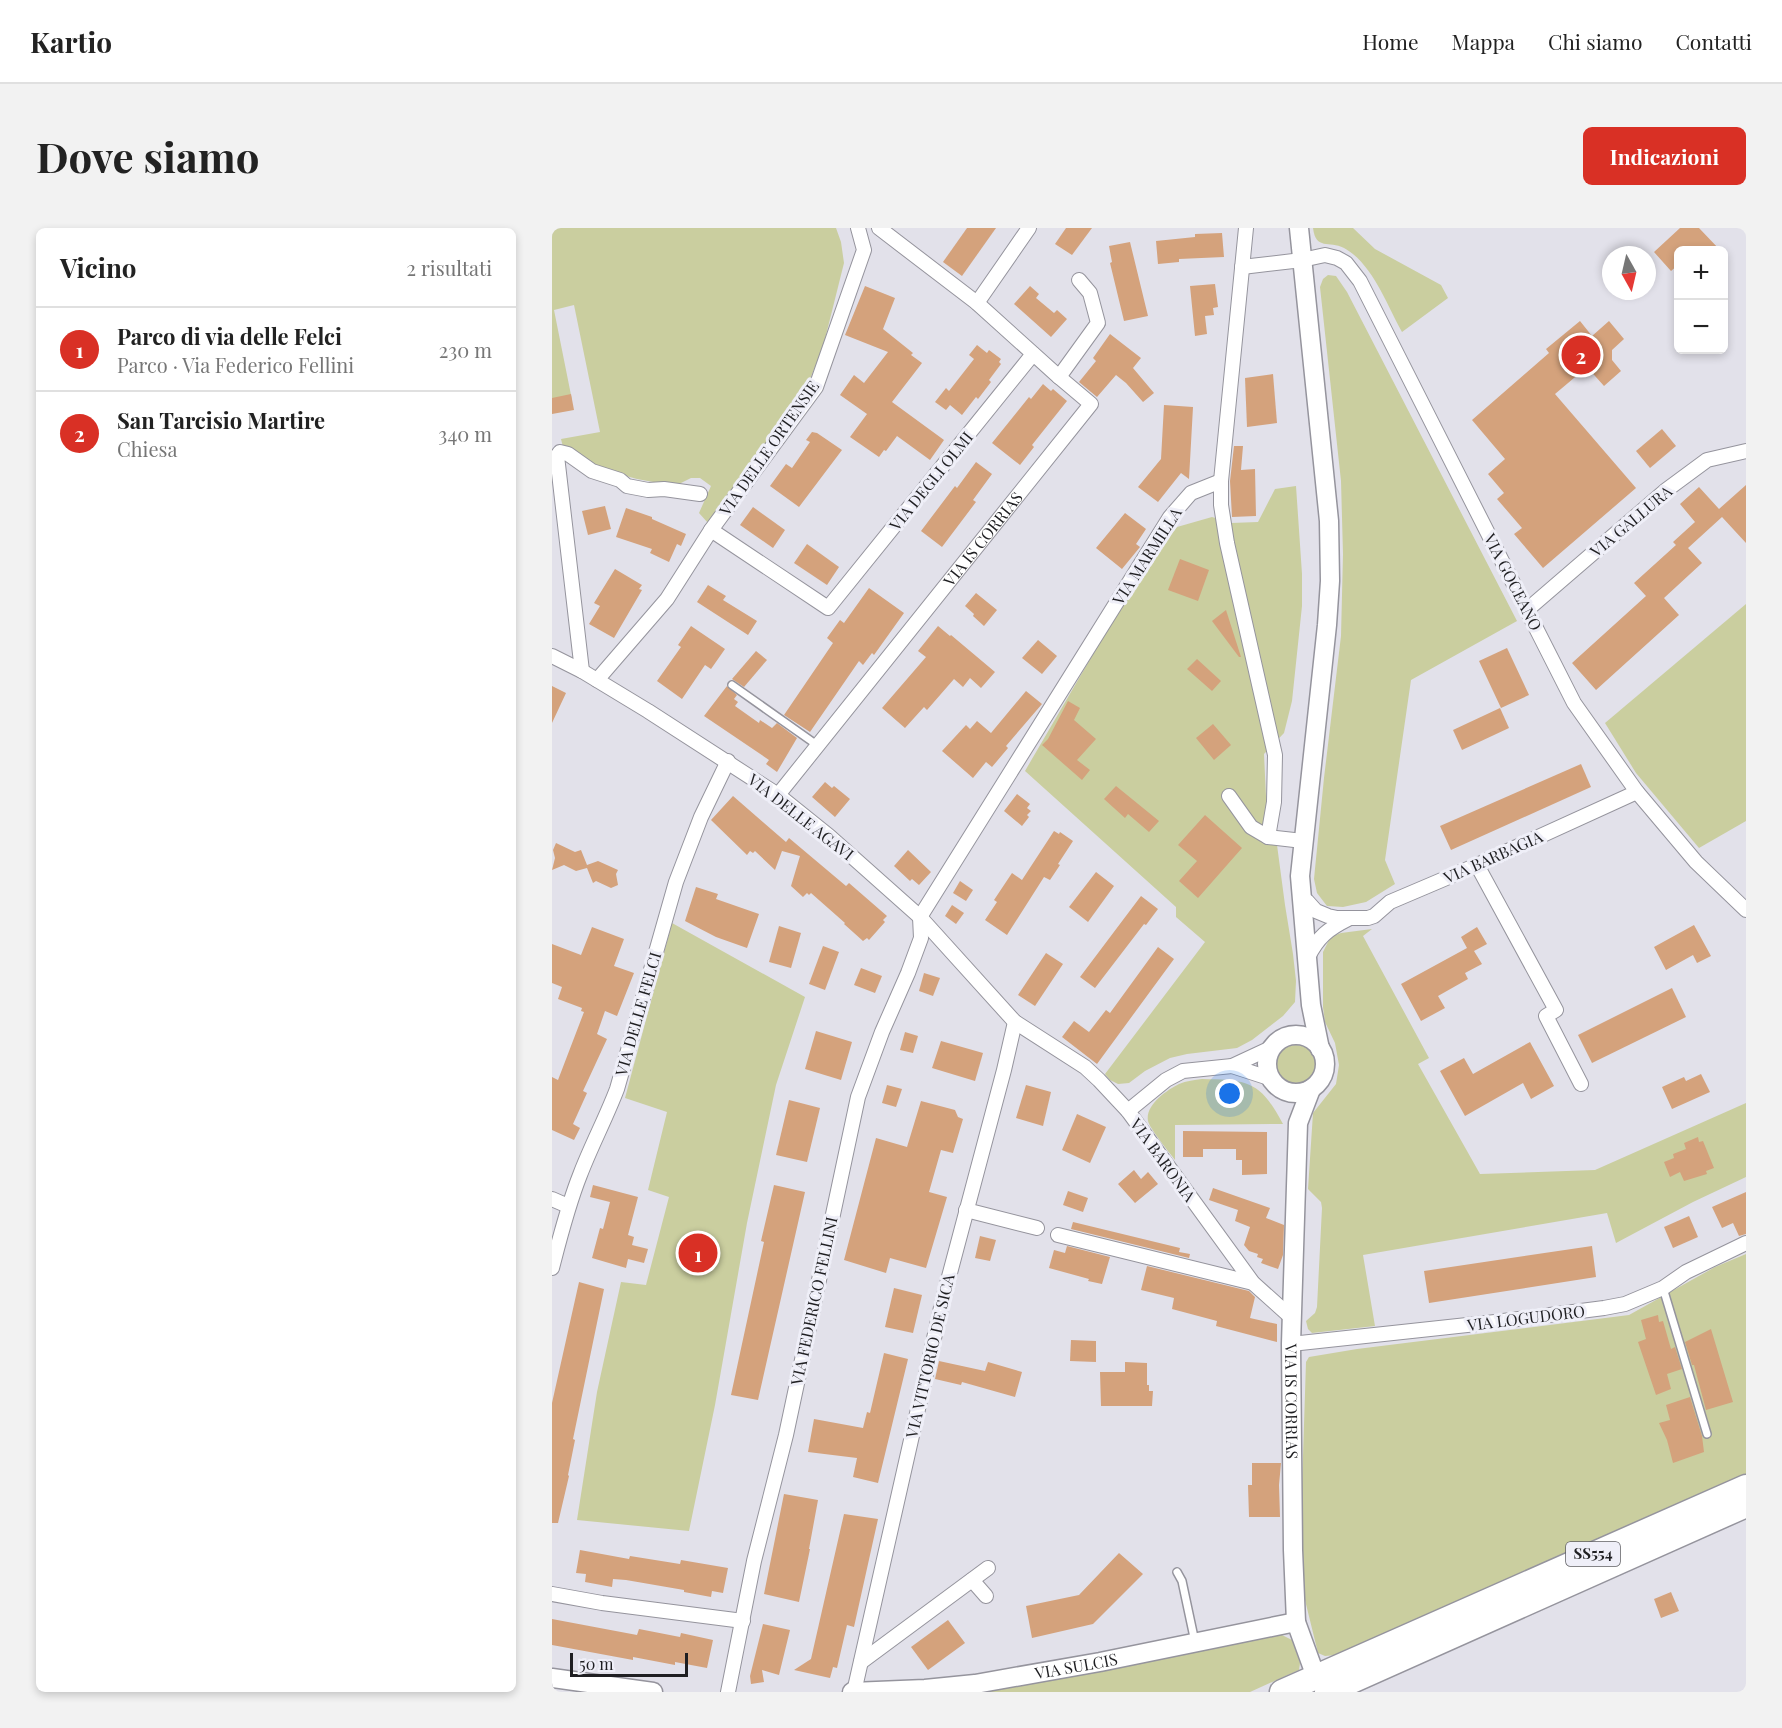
<!DOCTYPE html>
<html lang="it">
<head>
<meta charset="utf-8">
<style>
	body { margin:0; font-family:"Playfair Display",serif; background:#f2f2f2; color:#222 }
	.controls { position:absolute; right:18px; top:18px; display:grid; overflow:hidden; border-radius:9px; box-shadow:0 3px 9px #0003 }
	.controls button { width:54px; height:54px; display:grid; place-items:center; padding:0; border:0; border-bottom:2px solid #e0e0e0; background:#fff; color:#222; font:30px sans-serif }
	.compass { position:absolute; left:1050px; top:18px; width:54px; height:54px; border-radius:50%; background:#fff; box-shadow:0 3px 9px #0003; rotate:172deg }
	.scale { position:absolute; left:18px; bottom:15px; width:118px; box-sizing:border-box; padding-left:6px; border:3px solid #1f1f22; border-top:0; font-size:16px; line-height:21px; white-space:nowrap; color:#1f1f22; -webkit-text-stroke:4px #efeff8; paint-order:stroke }
	.you { position:absolute; left:678px; top:866px; width:21px; height:21px; margin:-15px; border:4px solid #fff; border-radius:50%; background:#1a73e8; box-shadow:0 0 0 9px #1a73e833 }
	.badge { display:grid; place-items:center; width:39px; height:39px; border-radius:50%; background:#d93025; color:#fff; font-size:20px; font-weight:700 }
	.pin { position:absolute; translate:-50% -50%; border:3px solid #fff; box-shadow:0 2px 6px #0006 }
	.list { margin:0; padding:0; list-style:none }
	h2 { display:flex; justify-content:space-between; align-items:center; height:78px; margin:0; padding:0 24px; font-size:26px }
	h2 small { font-size:20px; font-weight:400; color:#767676 }
	.list li { display:grid; grid-template-columns:39px 1fr auto; gap:18px; align-items:center; box-sizing:border-box; height:84px; padding:0 24px; border-top:2px solid #e0e0e0 }
	.list b { display:block; font-size:22px; white-space:nowrap }
	.list p { margin:0; font-size:20px; white-space:nowrap; color:#767676 }
	.list em { font-size:20px; font-style:normal; color:#767676 }
	.map { position:relative; flex:none; width:1194px; height:1464px; overflow:hidden; border-radius:9px }
	header { display:flex; align-items:center; gap:36px; box-sizing:border-box; height:84px; padding:0 30px; background:#fff; border-bottom:2px solid #e0e0e0 }
	header strong { font-size:28px }
	nav { display:flex; gap:33px; margin-inline-start:auto; font-size:21px }
	.intro { display:flex; align-items:center; justify-content:space-between; box-sizing:border-box; height:144px; padding:0 36px }
	h1 { margin:0; font-size:42px }
	.button { padding:15px 27px; border-radius:9px; background:#d93025; color:#fff; font-size:21px; font-weight:700 }
	main { display:flex; gap:36px; padding:0 36px }
	aside { flex:1; background:#fff; border-radius:9px; box-shadow:0 3px 9px #0003 }
	.map>svg:first-child { display:block }
	.green { fill:#cace9f }
	.building { fill:#d4a27c }
	.lines { fill:none; stroke-linecap:round; stroke-linejoin:round }
	.service-casing { stroke:#95949d; stroke-width:10 }
	.minor-casing { stroke:#95949d; stroke-width:16 }
	.tertiary-casing { stroke:#95949d; stroke-width:21 }
	.trunk-casing { stroke:#95949d; stroke-width:27 }
	.service { stroke:#fff; stroke-width:7 }
	.minor { stroke:#fff; stroke-width:14 }
	.tertiary { stroke:#fff; stroke-width:18 }
	.trunk { stroke:#fff; stroke-width:24 }
	.labels { text-anchor:middle; stroke-width:6; stroke-linejoin:round; paint-order:stroke }
	.shield { fill:#efeff8; stroke:#5d5d62; stroke-width:1.5 }
	.shield-label { font-size:15px; font-weight:bold; fill:#1f1f22 }
	.street-label { font-size:16px; fill:#1f1f22; stroke:#efeff8 }
</style>
</head>
<body>
<header>
<strong>Kartio</strong>
<nav><a>Home</a><a>Mappa</a><a>Chi siamo</a><a>Contatti</a></nav>
</header>
<div class="intro"><h1>Dove siamo</h1><a class="button">Indicazioni</a></div>
<main>
<aside>
<h2>Vicino<small>2 risultati</small></h2>
<ul class="list">
<li><span class="badge">1</span><div><b>Parco di via delle Felci</b><p>Parco · Via Federico Fellini</p></div><em>230 m</em></li>
<li><span class="badge">2</span><div><b>San Tarcisio Martire</b><p>Chiesa</p></div><em>340 m</em></li>
</ul>
</aside>
<div class="map">
<svg width="1194" height="1464" viewBox="0 0 1194 1464">
	<rect width="100%" height="100%" fill="#e2e1ea"/>
	<!-- green -->
	<g class="green">
		<polygon points="0,0 284,0 289,14 292,35 271,119 256,156 229,196 156,295 147,285 159,258 148,250 139,250 123,258 85,251 14,231 9,211 48,204 22,77 2,82 20,172 0,176"/>
		<path d="M761,0H801L823,21L889,57L896,70L850,104C835,77 820,35 792,20C777,12 764,23 761,0Z"/>
		<polygon points="776,47 784,48 795,64 965,393 859,452 833,632 843,656 814,674 791,679 775,678 765,665 762,651 772,550 789,408 791,326 789,253 768,59 771,51"/>
		<polygon points="744,258 750,346 750,378 740,473 732,505 712,526 714,568 725,617 733,677 741,726 744,753 743,774 731,788 700,812 685,820 635,826 618,830 593,843 577,855 566,856 558,852 553,846 653,714 624,689 624,679 473,543 572,373 604,324 625,299 660,289 679,295 706,294 723,261"/>
		<polygon points="1194,376 1194,593 1147,620 1084,545 1053,495"/>
		<polygon points="120,695 253,769 224,857 195,995 163,1177 137,1303 25,1292 45,1164 69,1054 94,1057 117,969 96,962 115,884 73,870"/>
		<polygon points="820,701 811,708 877,830 866,836 928,946 1043,942 1194,875 1194,949 1141,974 1064,1015 1055,985 811,1027 823,1098 760,1105 756,1101 754,1093 763,1085 765,1079 770,980 769,974 756,961 761,885 784,856 787,837 783,815 773,794 771,779 771,724 777,712 781,708 789,705"/>
		<circle cx="744" cy="837" r="20"/>
		<path d="M650,851C697,852 708,853 731,896L623,897V932C617,924 598,901 596,893C593,877 615,862 627,856C634,853 643,852 650,851Z"/>
		<polygon points="1194,1026 1194,1246 784,1427 773,1428 766,1425 752,1368 749,1291 754,1134 757,1129 805,1121 1077,1087 1163,1039"/>
		<polygon points="728,1406 740,1412 748,1435 747,1442 698,1464 417,1464 534,1446"/>
	</g>
	<!-- building -->
	<g class="building">
		<polygon points="415,0 444,0 410,48 391,34"/>
		<polygon points="514,0 540,0 520,27 503,16"/>
		<polygon points="1128,0 1147,0 1168,22 1126,22 1126,37 1119,43 1102,24"/>
		<polygon points="670,5 672,29 627,31 627,34 606,36 604,13 643,9 643,6"/>
		<polygon points="578,14 596,88 572,93 558,35 560,34 557,18"/>
		<polygon points="663,56 666,79 661,80 662,87 653,88 655,106 643,108 638,58"/>
		<polygon points="313,58 343,70 331,101 361,125 359,127 370,135 340,174 392,212 378,232 345,208 334,223 332,222 327,229 298,209 315,186 288,167 302,147 312,155 336,124 293,107"/>
		<polygon points="478,58 487,66 484,70 502,85 505,82 515,91 499,109 462,76"/>
		<polygon points="1028,93 1040,108 1057,93 1072,111 1060,122 1060,132 1069,143 1052,158 1035,139 1003,166 1084,260 991,340 962,306 970,300 945,271 952,265 936,246 953,231 920,192 997,125 994,121"/>
		<polygon points="558,106 589,130 581,140 602,165 591,174 574,155 564,147 545,169 527,154 544,133 541,130"/>
		<polygon points="425,117 435,125 437,122 449,131 447,134 449,136 437,152 439,154 426,171 424,169 410,187 398,177 394,182 383,174 394,160 397,163 422,131 417,127"/>
		<polygon points="721,146 725,195 695,199 693,150"/>
		<polygon points="491,156 499,163 501,161 515,173 480,217 482,219 468,237 440,215 477,169 479,171"/>
		<polygon points="19,166 22,182 0,186 0,170"/>
		<polygon points="612,177 641,179 637,251 629,245 606,274 586,259 609,231"/>
		<polygon points="1110,201 1124,218 1098,240 1084,223"/>
		<polygon points="260,204 265,205 290,222 247,279 218,258 234,236 240,240 258,214 254,212"/>
		<polygon points="682,218 691,218 689,242 703,241 704,288 680,289 678,253"/>
		<polygon points="424,234 440,246 421,272 424,274 390,319 369,303 403,258 405,260"/>
		<polygon points="1194,257 1194,315 1170,289 1136,320 1150,335 1112,370 1127,387 1044,462 1020,435 1094,368 1082,355 1124,317 1121,314 1143,294 1128,276 1147,259 1167,281"/>
		<polygon points="53,278 59,301 36,307 30,283"/>
		<polygon points="201,279 233,302 221,320 188,297"/>
		<polygon points="74,280 100,289 100,291 134,306 129,318 125,316 117,334 98,325 100,321 64,309"/>
		<polygon points="573,285 594,301 584,316 588,319 570,341 544,320"/>
		<polygon points="255,316 287,339 275,357 242,335"/>
		<polygon points="628,331 657,342 646,373 616,362"/>
		<polygon points="63,341 90,357 87,361 90,362 62,410 37,396 48,378 42,375"/>
		<polygon points="156,357 174,368 171,372 205,393 196,407 145,374"/>
		<polygon points="317,360 352,385 322,427 320,425 311,437 307,433 258,504 232,487 281,415 275,410 288,392 292,395"/>
		<polygon points="424,365 445,382 432,398 421,388 422,386 413,378"/>
		<polygon points="674,382 689,429 687,429 660,393"/>
		<polygon points="139,398 173,421 159,441 153,437 130,471 105,453 129,419 126,417"/>
		<polygon points="386,398 398,408 399,407 443,444 429,460 418,450 411,459 402,451 375,482 372,479 353,500 330,480 374,429 366,423"/>
		<polygon points="486,412 505,428 490,446 470,430"/>
		<polygon points="955,420 977,467 949,480 927,433"/>
		<polygon points="204,423 215,432 192,459 180,451"/>
		<polygon points="645,431 669,453 660,463 635,441"/>
		<polygon points="0,458 14,465 0,495"/>
		<polygon points="175,458 185,467 182,471 186,474 183,478 207,495 208,492 220,500 225,495 245,510 225,544 214,536 217,532 152,488"/>
		<polygon points="474,463 490,476 454,518 456,520 440,539 434,534 421,550 390,523 414,497 418,501 425,493 439,505"/>
		<polygon points="516,473 528,480 522,492 544,511 525,532 538,542 530,552 490,517 496,511"/>
		<polygon points="948,480 957,500 910,522 901,502"/>
		<polygon points="661,496 679,517 662,532 644,510"/>
		<polygon points="1029,536 1039,559 899,622 888,598"/>
		<polygon points="273,554 280,560 282,558 298,571 283,589 260,569"/>
		<polygon points="564,558 607,593 597,604 576,586 573,590 552,571"/>
		<polygon points="465,566 478,576 475,580 479,583 475,587 477,589 470,598 452,583"/>
		<polygon points="181,568 234,614 237,610 294,658 297,655 335,688 331,692 333,694 317,712 315,710 311,713 292,696 293,695 259,665 257,667 255,665 251,669 239,658 248,628 230,623 223,642 203,623 201,625 198,623 195,627 159,592"/>
		<polygon points="653,587 690,620 646,670 627,653 645,633 626,617"/>
		<polygon points="502,603 507,606 508,604 521,613 506,636 508,637 498,652 492,649 455,707 433,692 445,674 442,672 460,645 470,652"/>
		<polygon points="4,615 23,624 29,622 35,637 46,633 66,642 64,646 66,657 59,660 44,653 41,655 35,640 24,643 12,637 0,642 3,630 1,622"/>
		<polygon points="356,622 379,644 367,657 360,651 358,653 342,638"/>
		<polygon points="544,644 562,658 536,694 517,679"/>
		<polygon points="408,653 421,662 414,673 401,665"/>
		<polygon points="144,659 166,666 164,671 207,686 195,720 164,709 133,693"/>
		<polygon points="589,668 606,681 594,697 592,696 543,760 528,749"/>
		<polygon points="400,677 412,685 404,696 393,688"/>
		<polygon points="1142,697 1159,728 1145,735 1141,727 1114,742 1102,719"/>
		<polygon points="227,698 249,705 239,740 217,734"/>
		<polygon points="40,699 72,711 62,738 82,745 65,788 53,783 45,806 55,811 31,863 35,865 21,896 28,900 22,912 0,902 0,849 6,852 32,784 29,783 30,780 6,771 10,759 0,755 0,716 29,727"/>
		<polygon points="925,699 935,716 922,723 930,736 913,745 916,751 886,768 893,780 869,793 849,756 915,720 909,709"/>
		<polygon points="271,718 287,724 273,762 257,756"/>
		<polygon points="606,719 622,731 545,836 510,809 522,793 537,804 554,782 558,785"/>
		<polygon points="494,725 511,736 483,778 466,767"/>
		<polygon points="309,740 330,748 323,765 302,757"/>
		<polygon points="372,745 388,750 381,768 367,763"/>
		<polygon points="1120,760 1134,789 1040,835 1026,807"/>
		<polygon points="264,803 300,814 289,852 253,841"/>
		<polygon points="353,804 366,808 361,825 348,822"/>
		<polygon points="389,813 431,825 423,853 380,840"/>
		<polygon points="978,814 1002,858 979,871 971,855 913,888 888,843 912,830 921,846"/>
		<polygon points="1149,846 1158,864 1120,881 1110,859 1132,849 1134,853"/>
		<polygon points="335,857 350,861 344,879 330,875"/>
		<polygon points="474,857 499,864 491,898 464,890"/>
		<polygon points="237,872 268,880 255,934 224,927"/>
		<polygon points="369,873 403,882 406,889 411,891 401,925 389,922 377,964 395,969 374,1040 338,1030 334,1045 292,1032 324,910 355,919"/>
		<polygon points="525,886 554,899 538,935 510,922"/>
		<polygon points="631,903 715,904 715,946 690,947 690,932 684,932 684,921 651,921 651,929 631,929"/>
		<polygon points="1146,909 1147,914 1151,913 1162,940 1154,943 1155,946 1132,953 1128,944 1118,949 1112,934 1122,930 1121,926 1134,921 1132,915"/>
		<polygon points="582,942 589,951 596,944 606,956 583,975 566,956"/>
		<polygon points="41,957 86,969 76,1007 82,1009 80,1017 96,1021 92,1035 76,1031 74,1040 40,1030 48,1000 51,1001 58,974 38,969"/>
		<polygon points="222,957 253,964 206,1172 179,1167 212,1014 209,1013"/>
		<polygon points="661,960 718,980 714,990 732,997 731,1027 726,1041 709,1035 711,1031 705,1029 706,1026 697,1023 692,1017 698,999 683,993 686,982 657,972"/>
		<polygon points="516,963 536,970 531,984 511,977"/>
		<polygon points="1194,964 1194,1006 1187,1008 1181,995 1170,1000 1160,979"/>
		<polygon points="1137,988 1146,1009 1121,1020 1112,999"/>
		<polygon points="521,994 628,1020 627,1024 638,1026 637,1030 519,1001"/>
		<polygon points="428,1008 444,1012 438,1033 423,1030"/>
		<polygon points="515,1018 558,1029 550,1056 536,1053 537,1051 497,1040 502,1022 513,1025"/>
		<polygon points="1040,1018 1044,1049 877,1075 872,1043"/>
		<polygon points="595,1038 697,1063 703,1069 698,1090 725,1096 725,1114 664,1098 665,1093 620,1081 622,1070 589,1062"/>
		<polygon points="27,1054 52,1061 21,1211 23,1212 16,1247 17,1248 6,1295 0,1295 0,1175"/>
		<polygon points="342,1060 370,1067 361,1105 333,1099"/>
		<polygon points="1106,1087 1107,1094 1111,1093 1119,1121 1123,1119 1130,1141 1115,1146 1119,1161 1104,1167 1086,1114 1094,1111 1089,1092"/>
		<polygon points="1159,1101 1181,1174 1154,1182 1142,1137 1140,1137 1133,1114"/>
		<polygon points="519,1112 544,1113 544,1134 518,1133"/>
		<polygon points="332,1125 356,1131 326,1255 301,1249 305,1230 256,1224 262,1191 311,1200 315,1184 318,1185"/>
		<polygon points="387,1133 433,1143 436,1134 470,1144 463,1169 410,1154 409,1157 383,1151"/>
		<polygon points="573,1134 595,1135 595,1157 597,1157 597,1163 601,1163 600,1178 549,1178 548,1144 573,1144"/>
		<polygon points="1138,1169 1150,1208 1152,1224 1121,1235 1115,1212 1107,1195 1118,1192 1114,1177"/>
		<polygon points="700,1235 729,1235 727,1257 728,1289 697,1289 696,1257 700,1257"/>
		<polygon points="232,1266 266,1272 257,1321 258,1321 247,1374 212,1366"/>
		<polygon points="292,1286 326,1291 302,1399 295,1397 285,1440 281,1439 278,1450 242,1442 259,1431"/>
		<polygon points="28,1322 77,1331 78,1328 128,1336 129,1332 176,1340 171,1365 160,1363 159,1369 132,1364 132,1362 74,1352 61,1351 60,1359 33,1354 34,1346 24,1345"/>
		<polygon points="567,1325 591,1346 541,1396 480,1410 474,1378 527,1367"/>
		<polygon points="1119,1364 1127,1383 1109,1390 1102,1371"/>
		<polygon points="0,1391 85,1407 87,1401 128,1409 129,1405 161,1412 155,1440 123,1434 123,1437 81,1429 81,1432 0,1417"/>
		<polygon points="396,1392 413,1415 376,1442 359,1419"/>
		<polygon points="211,1396 238,1402 227,1447 210,1442 212,1454 199,1456 198,1448"/>
	</g>
	<g class="lines">
		<!-- service casing -->
		<g class="service-casing">
			<g id="service">
				<polyline points="180,457 265,517"/>
				<polyline points="1111,1060 1155,1206"/>
				<polyline points="625,1344 630,1353 643,1414"/>
			</g>
		</g>
		<!-- minor casing -->
		<g class="minor-casing">
			<g id="minor">
				<polyline points="694,0 669,253 669,277 675,315 723,527 722,574 716,609"/>
				<polyline points="690,39 750,32 773,27 785,30 794,35 808,53 1022,475 1085,564 1144,634 1194,682"/>
				<polyline points="425,75 477,0"/>
				<polyline points="507,149 546,95 538,65 527,52"/>
				<polyline points="159,302 276,380 481,126"/>
				<polyline points="975,382 1113,263 1155,232 1194,223"/>
				<polyline points="0,428 30,443 96,483 226,567 277,608 368,689 463,794 533,839 547,852 576,883 701,1055 740,1090"/>
				<polyline points="30,443 5,228 8,224 16,226 40,243 68,252 75,258 96,262 112,261 148,266"/>
				<polyline points="45,452 115,371 159,302 264,159 312,22 306,0"/>
				<path id="s1" d="M226,567L539,176L507,149L425,75L327,0"/>
				<polyline points="677,568 699,599 716,609 751,613"/>
				<polyline points="925,637 1004,782 994,788 1029,856"/>
				<polyline points="748,669 755,673 764,683 776,688 785,690 816,690 822,688 838,674 925,637 1085,564"/>
				<path d="M756,729C766,709 776,701 796,691"/>
				<polyline points="680,838 720,851"/>
				<polyline points="576,883 614,852 631,843 680,838 723,818"/>
				<polyline points="0,971 16,978"/>
				<polyline points="414,982 485,1000"/>
				<polyline points="506,1007 701,1055"/>
				<path d="M0,1040C8,1009 16,977 28,947C39,918 54,890 65,861L124,654L149,589L176,533"/>
				<polyline points="739,1116 943,1094 1052,1080 1073,1076 1111,1060 1134,1044 1194,1015"/>
				<polyline points="420,1352 434,1368"/>
				<polyline points="0,1366 50,1375 191,1393"/>
				<polyline points="309,1434 436,1340"/>
				<polyline points="176,1464 202,1333 234,1207 306,869 330,804 356,745 369,710 368,689 618,289 639,265 669,253"/>
				<polyline points="302,1464 390,1075 452,842 463,794"/>
			</g>
		</g>
		<!-- tertiary casing -->
		<g class="tertiary-casing">
			<g id="tertiary">
				<polyline points="747,0 777,293 778,353 775,397 748,648 759,777 768,821"/>
				<circle cx="744" cy="836" r="29"/>
				<path id="s2" d="M759,861L746,895L739,1116L741,1322L744,1394L764,1449"/>
				<polyline points="0,1450 101,1464"/>
				<path id="s3" d="M300,1464L373,1461L423,1456L548,1434L744,1394"/>
			</g>
		</g>
		<!-- trunk casing -->
		<g class="trunk-casing">
			<g id="trunk">
				<polyline points="730,1464 1194,1259"/>
				<polyline points="775,1464 1194,1277"/>
			</g>
		</g>
		<!-- service -->
		<use href="#service" class="service"/>
		<!-- minor -->
		<use href="#minor" class="minor"/>
		<!-- tertiary -->
		<use href="#tertiary" class="tertiary"/>
		<!-- trunk -->
		<use href="#trunk" class="trunk"/>
	</g>
	<g class="labels">
		<!-- shield labels -->
		<rect class="shield" x="1014" y="1314" width="54" height="24" rx="4.5"/>
		<g class="shield-label">
			<text x="1041" y="1331">SS554</text>
		</g>
		<!-- street labels -->
		<g class="street-label">
			<text transform="translate(217 220) rotate(-55)" y="6">VIA DELLE ORTENSIE</text>
			<text transform="translate(379 253) rotate(-51)" y="6">VIA DEGLI OLMI</text>
			<text transform="translate(1079 293) rotate(-40)" y="6">VIA GALLURA</text>
			<text dy="6" stroke="none"><textPath href="#s1" startOffset="328">VIA IS CORRIAS</textPath></text>
			<text transform="translate(595 328) rotate(-57)" y="6">VIA MARMILLA</text>
			<text transform="translate(961 354) rotate(63)" y="6">VIA GOCEANO</text>
			<text transform="translate(249 589) rotate(38)" y="6">VIA DELLE AGAVI</text>
			<text transform="translate(941 629) rotate(-24)" y="6">VIA BARBAGIA</text>
			<text transform="translate(86 786) rotate(-74)" y="6">VIA DELLE FELCI</text>
			<text transform="translate(611 932) rotate(54)" y="6">VIA BARONIA</text>
			<text transform="translate(262 1073) rotate(-78)" y="6">VIA FEDERICO FELLINI</text>
			<text transform="translate(974 1090) rotate(-7)" y="6">VIA LOGUDORO</text>
			<text transform="translate(378 1128) rotate(-77)" y="6">VIA VITTORIO DE SICA</text>
			<text dy="6" stroke="none"><textPath href="#s2" startOffset="315">VIA IS CORRIAS</textPath></text>
			<text dy="6" stroke="none"><textPath href="#s3" startOffset="226">VIA SULCIS</textPath></text>
		</g>
	</g>
</svg>
<div class="controls">
<button>+</button>
<button>−</button>
</div>
<svg class="compass" viewBox="-18 -18 36 36"><path d="M0-13l5 13h-10z" fill="#e53935"/><path d="M0 13l5-13h-10z" fill="#767676"/></svg>
<div class="scale">50 m</div>
<div class="you"></div>
<div class="pin badge" style="left:146px;top:1025px">1</div>
<div class="pin badge" style="left:1029px;top:127px">2</div>
</div>
</main>
</body>
</html>
